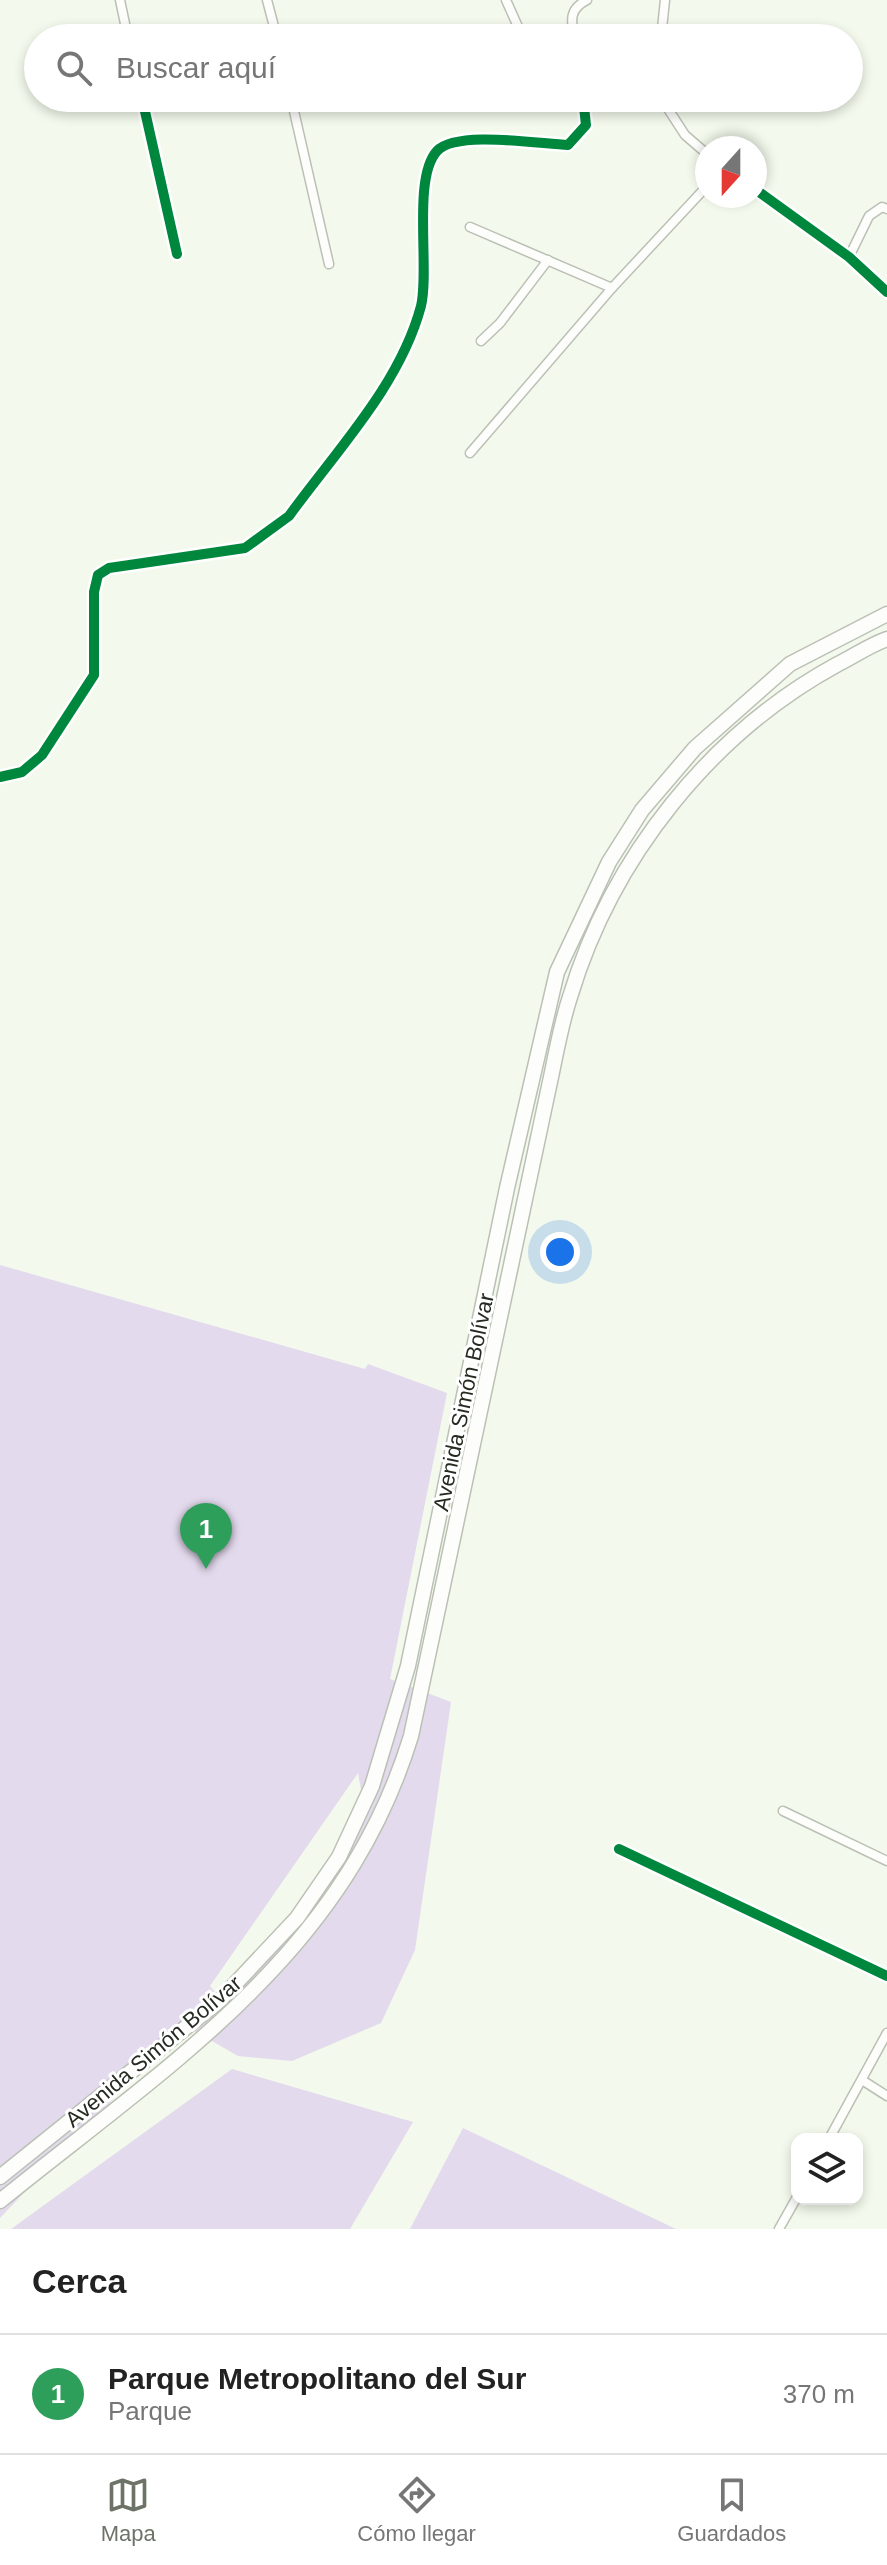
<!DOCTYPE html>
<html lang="es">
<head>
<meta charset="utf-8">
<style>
	body { margin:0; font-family:Helvetica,sans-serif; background:#f6f6f6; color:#222 }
	.controls { position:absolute; right:24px; bottom:24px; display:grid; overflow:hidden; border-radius:16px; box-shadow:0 4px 12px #0003 }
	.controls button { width:72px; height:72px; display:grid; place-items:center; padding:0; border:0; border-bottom:2px solid #e0e0e0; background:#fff; color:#222; font:40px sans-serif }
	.compass { position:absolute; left:695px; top:136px; width:72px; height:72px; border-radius:50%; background:#fff; box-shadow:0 4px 12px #0003; rotate:201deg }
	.you { position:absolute; left:560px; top:1252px; width:28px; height:28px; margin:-20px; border:6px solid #fff; border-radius:50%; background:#1a73e8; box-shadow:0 0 0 12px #1a73e833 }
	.badge { display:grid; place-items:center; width:52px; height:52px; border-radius:50%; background:#6e7368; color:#fff; font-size:26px; font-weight:700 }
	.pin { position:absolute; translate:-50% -66px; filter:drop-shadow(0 2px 4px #0008) }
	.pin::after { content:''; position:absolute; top:42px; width:28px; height:24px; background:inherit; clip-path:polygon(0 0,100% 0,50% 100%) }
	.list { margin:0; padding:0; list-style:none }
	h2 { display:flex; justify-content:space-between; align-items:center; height:104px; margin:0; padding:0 32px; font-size:34px }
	h2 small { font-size:26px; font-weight:400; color:#767676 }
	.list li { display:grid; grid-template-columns:52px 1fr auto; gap:24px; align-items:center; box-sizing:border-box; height:120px; padding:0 32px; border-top:2px solid #e0e0e0 }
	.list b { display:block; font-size:30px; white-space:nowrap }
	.list p { margin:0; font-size:26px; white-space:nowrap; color:#767676 }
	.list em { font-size:26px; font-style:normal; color:#767676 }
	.icon { flex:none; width:44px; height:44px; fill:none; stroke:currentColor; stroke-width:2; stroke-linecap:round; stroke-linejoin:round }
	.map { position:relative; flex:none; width:887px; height:2229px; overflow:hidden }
	.search { position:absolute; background:#fff; box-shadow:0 4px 12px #0003; left:24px; right:24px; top:24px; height:88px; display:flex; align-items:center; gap:20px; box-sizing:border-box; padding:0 28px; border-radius:44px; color:#767676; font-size:30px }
	.sheet { height:224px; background:#fff }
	nav { display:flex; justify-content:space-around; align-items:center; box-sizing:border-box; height:112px; border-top:2px solid #e0e0e0; background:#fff; font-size:22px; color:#767676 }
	nav a { display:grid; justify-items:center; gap:4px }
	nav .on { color:#6e7368 }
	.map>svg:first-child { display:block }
	.green { fill:#e3daed; fill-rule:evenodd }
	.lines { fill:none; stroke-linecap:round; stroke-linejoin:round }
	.street-casing { stroke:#bbc0b5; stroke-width:11 }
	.highway-casing { stroke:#bbc0b5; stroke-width:17 }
	.street { stroke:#fdfefc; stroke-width:8 }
	.highway { stroke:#fdfefc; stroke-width:14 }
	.cycleway-casing { stroke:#fff; stroke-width:15 }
	.cycleway { stroke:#00873e; stroke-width:10 }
	.labels { text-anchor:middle; stroke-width:6; stroke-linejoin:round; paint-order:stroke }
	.street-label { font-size:22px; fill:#262b21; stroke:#fff }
</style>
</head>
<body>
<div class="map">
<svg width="887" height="2229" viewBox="0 0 887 2229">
	<rect width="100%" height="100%" fill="#f3f9ec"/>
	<!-- green -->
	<g class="green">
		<path d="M0,1265L365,1369L368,1364L447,1393L390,1679L451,1702L415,1950L381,2023L292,2061L238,2056L184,2025L0,2218ZM358,1773L363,1801L328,1890L220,1999L210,1986Z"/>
		<polygon points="232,2069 413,2122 350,2229 11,2229"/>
		<polygon points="463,2128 676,2229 410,2229"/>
	</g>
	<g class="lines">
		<!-- street casing -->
		<g class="street-casing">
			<g id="street">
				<polyline points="120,0 128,38"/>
				<polyline points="267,0 277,38"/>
				<polyline points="506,0 523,38"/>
				<path d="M574,38C571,20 569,9 587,0"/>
				<polyline points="661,38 665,0"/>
				<polyline points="142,98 177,254"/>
				<polyline points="291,98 329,264"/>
				<polyline points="661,98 685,135 707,154"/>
				<polyline points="755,189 849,257 887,292"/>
				<polyline points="470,227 612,288"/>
				<polyline points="849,257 869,216 882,207 887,209"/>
				<polyline points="481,341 500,323 548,260"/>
				<polyline points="470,453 612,288 707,186"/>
				<path d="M0,777L22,772L42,755L94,675V592L98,575L109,568L245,548L289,516C336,451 400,385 421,306C430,269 412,178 437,151C456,130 540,144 568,145L586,125L583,98"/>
				<polyline points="783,1811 887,1861"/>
				<polyline points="619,1849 887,1976"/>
				<polyline points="862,2080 887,2096"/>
				<polyline points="829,2139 887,2033"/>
				<polyline points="779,2229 797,2197"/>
			</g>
		</g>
		<!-- highway casing -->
		<g class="highway-casing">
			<g id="highway">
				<polyline points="0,2177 220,2000 297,1918 339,1857 372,1786 408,1666 507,1188 557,972 609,862 642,810 695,748 790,664 887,614"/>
				<path d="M0,2201C169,2064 344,1955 411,1736L548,1091C555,1060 560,1027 570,997C612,857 711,733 838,664C854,656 870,645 887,639"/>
			</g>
		</g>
		<!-- street -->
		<use href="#street" class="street"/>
		<!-- highway -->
		<use href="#highway" class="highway"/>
		<!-- cycleway casing -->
		<g class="cycleway-casing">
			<g id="cycleway">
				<polyline points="142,98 177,254"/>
				<polyline points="755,189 849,257 887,292"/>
				<path d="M0,777L22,772L42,755L94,675V592L98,575L109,568L245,548L289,516C336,451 400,385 421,306C430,269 412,178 437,151C456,130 540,144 568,145L586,125L583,98"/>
				<polyline points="619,1849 887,1976"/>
			</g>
		</g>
		<!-- cycleway -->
		<use href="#cycleway" class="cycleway"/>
	</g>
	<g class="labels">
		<!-- street labels -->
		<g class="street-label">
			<text transform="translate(463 1402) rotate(-78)" y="8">Avenida Simón Bolívar</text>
			<text transform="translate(153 2051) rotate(-40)" y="8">Avenida Simón Bolívar</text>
		</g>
	</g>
</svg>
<div class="controls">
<button><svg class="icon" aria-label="layers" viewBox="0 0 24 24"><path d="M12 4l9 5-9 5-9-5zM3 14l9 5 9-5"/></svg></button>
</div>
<svg class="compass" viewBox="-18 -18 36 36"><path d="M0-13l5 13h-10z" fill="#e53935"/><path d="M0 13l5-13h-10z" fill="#767676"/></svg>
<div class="you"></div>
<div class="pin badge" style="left:206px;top:1569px;background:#2e9e5b">1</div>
<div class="search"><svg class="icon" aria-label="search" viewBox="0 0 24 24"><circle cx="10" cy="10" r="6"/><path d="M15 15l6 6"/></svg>Buscar aquí</div>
</div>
<section class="sheet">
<h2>Cerca<small></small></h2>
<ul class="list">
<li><span class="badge" style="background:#2e9e5b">1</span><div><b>Parque Metropolitano del Sur</b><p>Parque</p></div><em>370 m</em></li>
</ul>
</section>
<nav>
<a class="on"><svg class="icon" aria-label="map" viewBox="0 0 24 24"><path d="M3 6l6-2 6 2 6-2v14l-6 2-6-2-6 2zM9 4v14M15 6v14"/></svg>Mapa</a>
<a><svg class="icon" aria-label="directions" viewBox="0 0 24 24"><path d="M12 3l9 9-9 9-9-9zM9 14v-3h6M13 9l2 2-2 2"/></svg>Cómo llegar</a>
<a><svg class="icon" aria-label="saved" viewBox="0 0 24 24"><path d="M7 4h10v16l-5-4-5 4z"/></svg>Guardados</a>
</nav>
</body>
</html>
